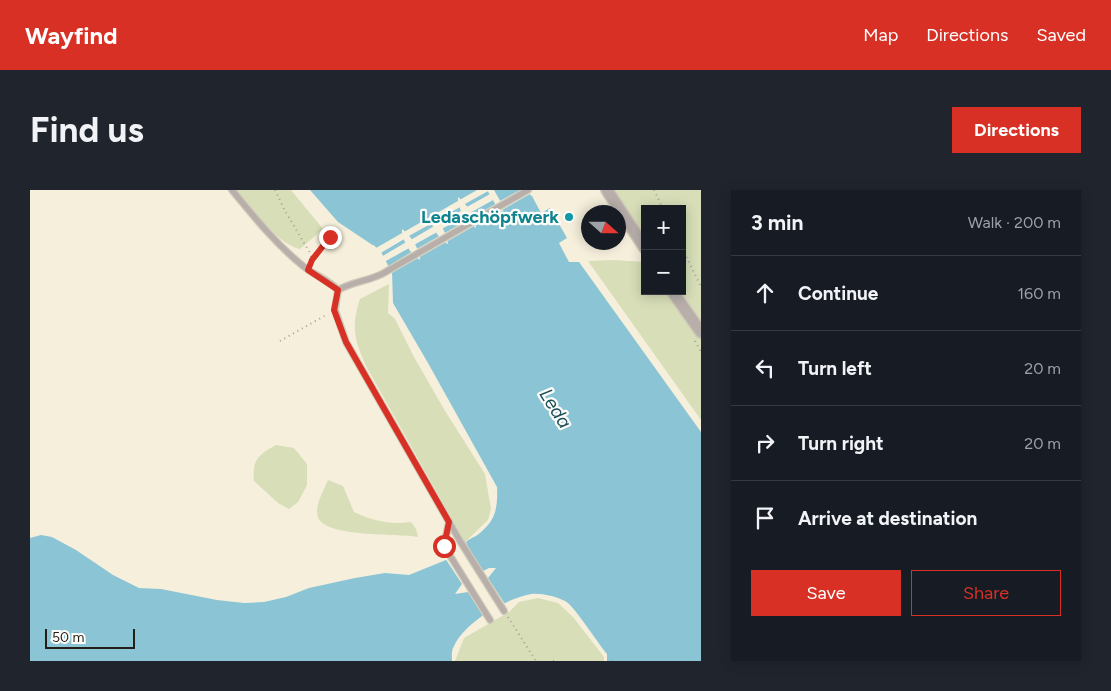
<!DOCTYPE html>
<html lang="en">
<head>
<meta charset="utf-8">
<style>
	body { margin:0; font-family:Figtree,sans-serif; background:#20242c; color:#f1f3f6 }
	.controls { position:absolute; right:15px; top:15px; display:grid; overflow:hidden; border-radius:0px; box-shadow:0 2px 12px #0003 }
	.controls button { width:45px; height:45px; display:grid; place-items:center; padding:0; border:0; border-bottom:1px solid #363941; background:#171b24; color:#f1f3f6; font:25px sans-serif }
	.compass { position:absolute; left:551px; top:15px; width:45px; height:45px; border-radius:50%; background:#171b24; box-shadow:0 2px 12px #0003; rotate:111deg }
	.scale { position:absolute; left:15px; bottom:12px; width:90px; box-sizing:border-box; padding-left:5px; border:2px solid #211f18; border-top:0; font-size:14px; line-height:18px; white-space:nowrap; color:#211f18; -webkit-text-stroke:4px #fefdf9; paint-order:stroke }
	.stop { position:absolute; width:15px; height:15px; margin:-11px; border:4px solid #d93025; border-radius:50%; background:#fff }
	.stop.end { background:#d93025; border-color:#fff; box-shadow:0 1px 5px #0008 }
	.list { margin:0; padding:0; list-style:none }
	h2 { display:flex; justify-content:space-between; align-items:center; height:65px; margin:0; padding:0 20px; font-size:21px }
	h2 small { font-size:16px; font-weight:400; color:#9ea1a6 }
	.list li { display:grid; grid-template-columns:32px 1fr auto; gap:15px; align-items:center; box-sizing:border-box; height:75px; padding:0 20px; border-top:1px solid #363941 }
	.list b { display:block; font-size:19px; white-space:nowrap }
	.list em { font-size:16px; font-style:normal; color:#9ea1a6 }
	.actions { display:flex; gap:10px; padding:15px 20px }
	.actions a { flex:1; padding:11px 0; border:1px solid #d93025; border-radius:0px; text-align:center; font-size:18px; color:#d93025 }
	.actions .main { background:#d93025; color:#fff }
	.icon { flex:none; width:28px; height:28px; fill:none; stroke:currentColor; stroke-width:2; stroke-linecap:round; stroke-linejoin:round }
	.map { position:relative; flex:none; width:671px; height:471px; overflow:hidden; border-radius:0px }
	header { display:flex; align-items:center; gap:30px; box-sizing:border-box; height:70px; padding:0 25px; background:#d93025; color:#fff }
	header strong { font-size:24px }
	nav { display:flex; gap:28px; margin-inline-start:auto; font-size:18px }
	.intro { display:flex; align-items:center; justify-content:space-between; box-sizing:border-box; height:120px; padding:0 30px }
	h1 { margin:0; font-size:35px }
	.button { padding:12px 22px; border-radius:0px; background:#d93025; color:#fff; font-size:18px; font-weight:700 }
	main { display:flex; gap:30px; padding:0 30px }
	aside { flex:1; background:#171b24; border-radius:0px; box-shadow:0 2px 12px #0003 }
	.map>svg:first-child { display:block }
	.green { fill:#d7deb8 }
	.water { fill:#8bc5d5; fill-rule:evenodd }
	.pier { fill:#f6efdc }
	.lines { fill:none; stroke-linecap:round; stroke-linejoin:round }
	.lane-casing { stroke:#d0cab9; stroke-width:8 }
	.street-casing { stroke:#d0cab9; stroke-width:14 }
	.path { stroke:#a6a092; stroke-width:2; stroke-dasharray:1 4; stroke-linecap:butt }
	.lane { stroke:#b8afab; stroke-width:5.5 }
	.street { stroke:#b8afab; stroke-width:11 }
	.route { stroke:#d93025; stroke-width:6 }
	.culture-dot { fill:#0f9aa8; stroke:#fefdf9; stroke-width:2 }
	.labels { text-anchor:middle; stroke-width:4.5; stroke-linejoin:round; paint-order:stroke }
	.culture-label { font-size:18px; font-weight:bold; fill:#0d838f; stroke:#fefdf9; text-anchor:end }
	.water-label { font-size:19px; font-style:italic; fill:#1e4f5c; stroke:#fefdf9 }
</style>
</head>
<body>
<header>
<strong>Wayfind</strong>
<nav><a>Map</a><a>Directions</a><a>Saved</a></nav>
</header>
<div class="intro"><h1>Find us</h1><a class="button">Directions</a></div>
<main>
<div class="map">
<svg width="671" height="471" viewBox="0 0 671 471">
	<rect width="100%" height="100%" fill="#f6efdc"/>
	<!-- green -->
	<g class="green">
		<path d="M206,0H261L293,39L270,59C246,53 222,19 206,0Z"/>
		<polygon points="585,0 671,0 671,230 558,71 582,70 615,72 615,101 652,101 652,19 615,19 615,47"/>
		<path d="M359,94L358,123L365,129L384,167L415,221L455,284L461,319L458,330L435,352L336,176C324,149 321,137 330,109Z"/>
		<path d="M246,255L264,258L277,274V295L268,312L259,319L248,313L224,291C222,270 228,265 246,255Z"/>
		<path d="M298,290L313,296L324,322C343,331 360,335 381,332L386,339L388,347C369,343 295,348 288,327C284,316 294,300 298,290Z"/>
		<polygon points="508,408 528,413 543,427 574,467 574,471 425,471 434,448 479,422 489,412"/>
	</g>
	<!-- water -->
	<path class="water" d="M280,0H457L467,17L473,22L472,14L464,0H494L502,6L511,23L520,18L537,48L529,53L539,72H549L671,242V471H577V464C569,455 543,414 535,411C525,406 511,403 501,404C475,409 435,432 424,456C421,461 422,466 422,471H0V348L11,345L22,347L46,360L83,385L109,398L131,399L187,410L214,413L234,412L256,407L279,398L325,388L355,383L379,385L416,370L438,357L436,352C439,349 442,348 446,346C465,332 468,320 467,297L398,173L363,113L362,83L350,60L308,32ZM428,7C437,14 445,27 446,38C436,32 427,18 428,7ZM400,23C409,30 417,43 418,54C408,49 399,33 400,23ZM372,39C381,46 390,59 390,70C381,65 371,49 372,39Z"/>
	<!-- pier -->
	<g class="pier">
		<polygon points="447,0 460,0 433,15 431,12 432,16 405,31 403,28 404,32 377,47 374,44 376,48 349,64 341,57 344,55 346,58"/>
		<polygon points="490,0 498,0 504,5 502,6 500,4 360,84 362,87 359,88 357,77 383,61 385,64 386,63 385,60 411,45 413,48 414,47 413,44 439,29 441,32 442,31 441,28 467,13 469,16 470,15 468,12"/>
		<polygon points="462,3 465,9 438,24 435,18"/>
		<polygon points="434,19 437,25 410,40 407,35"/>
		<polygon points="406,35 409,41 382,56 379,51"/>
		<polygon points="378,51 381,57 354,72 351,67"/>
		<polygon points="434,351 453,381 459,378 466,378 458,388 475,414 486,409 486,411 478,413 445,435 453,426 438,402 425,404 432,394 415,368 435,357"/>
	</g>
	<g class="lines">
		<!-- lane casing -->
		<g class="lane-casing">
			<g id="lane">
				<path d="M202,0C224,27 246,54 273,76C284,85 299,90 308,100"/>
				<polyline points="308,100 305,120 316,152 430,351 474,421"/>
				<path d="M308,100C322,92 338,91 352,84L498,0"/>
				<polyline points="419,332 414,356 460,430"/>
			</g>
		</g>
		<!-- street casing -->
		<g class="street-casing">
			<g id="street">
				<polyline points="577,0 615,58"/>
				<polyline points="642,101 671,142"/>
			</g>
		</g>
		<!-- path -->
		<g class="path">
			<polyline points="245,0 255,21 280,63 282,70"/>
			<polyline points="624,0 633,19"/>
			<polyline points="652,58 671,97"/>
			<polyline points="282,70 300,47"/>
			<polyline points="250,151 298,124"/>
			<polyline points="665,151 671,162"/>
			<polyline points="478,427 506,471"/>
			<polyline points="523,471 524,471"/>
			<polyline points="581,471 584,470"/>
		</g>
		<!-- lane -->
		<use href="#lane" class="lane"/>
		<!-- street -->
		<use href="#street" class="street"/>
	</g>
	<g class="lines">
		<!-- route -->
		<polyline class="route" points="300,47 282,70 278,80 308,100 304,120 316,152 419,332 414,356"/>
	</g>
	<!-- markers -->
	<circle class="culture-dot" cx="539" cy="27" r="5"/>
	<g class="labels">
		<!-- culture labels -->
		<g class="culture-label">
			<text x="529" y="33">Ledaschöpfwerk</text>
		</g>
		<!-- water labels -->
		<g class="water-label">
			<text transform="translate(526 218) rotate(58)" y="7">Leda</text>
		</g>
	</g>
</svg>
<div class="controls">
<button>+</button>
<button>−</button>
</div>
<svg class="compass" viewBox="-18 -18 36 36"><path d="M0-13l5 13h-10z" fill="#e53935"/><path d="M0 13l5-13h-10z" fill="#9ea1a6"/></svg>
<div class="scale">50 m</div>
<div class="stop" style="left:414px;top:356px"></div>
<div class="stop end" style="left:300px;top:47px"></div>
</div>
<aside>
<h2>3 min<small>Walk · 200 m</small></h2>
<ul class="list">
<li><svg class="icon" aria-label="ahead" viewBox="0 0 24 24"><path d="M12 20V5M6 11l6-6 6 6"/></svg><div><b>Continue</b></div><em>160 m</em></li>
<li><svg class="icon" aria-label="left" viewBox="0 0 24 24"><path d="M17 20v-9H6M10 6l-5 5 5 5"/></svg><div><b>Turn left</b></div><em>20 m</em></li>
<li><svg class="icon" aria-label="right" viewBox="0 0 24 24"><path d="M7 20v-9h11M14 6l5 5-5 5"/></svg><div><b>Turn right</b></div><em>20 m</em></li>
<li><svg class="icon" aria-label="arrive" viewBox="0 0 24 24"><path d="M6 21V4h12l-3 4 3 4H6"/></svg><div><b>Arrive at destination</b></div></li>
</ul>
<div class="actions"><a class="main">Save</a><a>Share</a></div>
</aside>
</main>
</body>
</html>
